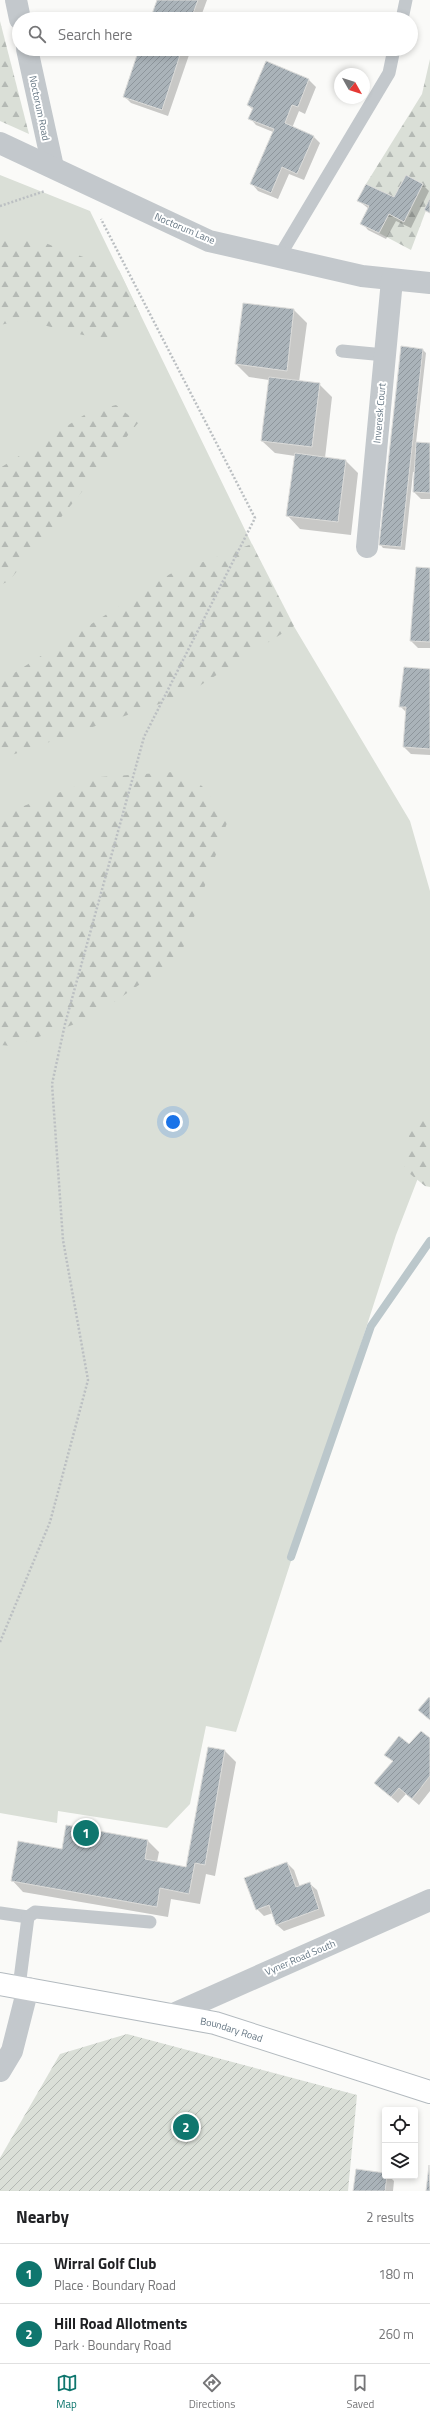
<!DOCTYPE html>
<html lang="en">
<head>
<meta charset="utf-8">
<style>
	body { margin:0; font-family:"Titillium Web",sans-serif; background:#f2f2f2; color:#202124 }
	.controls { position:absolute; right:12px; bottom:12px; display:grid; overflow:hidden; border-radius:4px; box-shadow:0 2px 6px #0003 }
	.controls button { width:36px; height:36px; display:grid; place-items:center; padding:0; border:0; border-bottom:1px solid #e0e0e0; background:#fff; color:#202124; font:20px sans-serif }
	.compass { position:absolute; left:334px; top:68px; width:36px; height:36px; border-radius:50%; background:#fff; box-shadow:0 2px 6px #0003; rotate:129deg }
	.you { position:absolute; left:173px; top:1122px; width:14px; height:14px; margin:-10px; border:3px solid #fff; border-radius:50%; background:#1a73e8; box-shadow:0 0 0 6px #1a73e833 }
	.badge { display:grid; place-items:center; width:26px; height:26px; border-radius:50%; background:#0f766e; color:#fff; font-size:13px; font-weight:700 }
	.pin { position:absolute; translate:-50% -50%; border:2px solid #fff; box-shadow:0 1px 4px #0006 }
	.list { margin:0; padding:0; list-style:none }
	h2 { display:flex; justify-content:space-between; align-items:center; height:52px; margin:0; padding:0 16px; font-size:17px }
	h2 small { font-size:13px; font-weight:400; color:#757577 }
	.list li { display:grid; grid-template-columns:26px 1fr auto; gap:12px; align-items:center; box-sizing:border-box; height:60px; padding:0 16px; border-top:1px solid #e0e0e0 }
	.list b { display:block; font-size:15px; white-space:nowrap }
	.list p { margin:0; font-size:13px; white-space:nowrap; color:#757577 }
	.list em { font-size:13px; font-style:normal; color:#757577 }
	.icon { flex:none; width:22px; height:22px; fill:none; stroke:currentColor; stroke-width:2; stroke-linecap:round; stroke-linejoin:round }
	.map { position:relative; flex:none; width:430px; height:2191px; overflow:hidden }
	.search { position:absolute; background:#fff; box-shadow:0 2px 6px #0003; left:12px; right:12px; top:12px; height:44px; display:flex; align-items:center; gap:10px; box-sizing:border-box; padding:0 14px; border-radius:22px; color:#757577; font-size:15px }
	.sheet { height:172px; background:#fff }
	nav { display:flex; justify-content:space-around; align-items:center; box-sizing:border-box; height:56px; border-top:1px solid #e0e0e0; background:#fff; font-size:11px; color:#757577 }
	nav a { display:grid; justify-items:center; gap:2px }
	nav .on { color:#0f766e }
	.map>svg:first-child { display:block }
	.grass { fill:#dadfd7 }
	.forest { fill:url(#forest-firs) }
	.garden { fill:url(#garden-furrows) }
	.shadow { fill:#0003 }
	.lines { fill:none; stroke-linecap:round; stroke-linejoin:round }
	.stream { stroke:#bbc7cb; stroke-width:8 }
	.building { fill:url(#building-hatch); stroke:#dcdcda }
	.secondary-casing { stroke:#b3babf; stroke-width:24 }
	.path { stroke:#bbbfc2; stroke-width:2.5; stroke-dasharray:2 2; stroke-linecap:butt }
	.service { stroke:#c3c8cc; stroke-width:13 }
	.minor { stroke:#c3c8cc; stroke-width:22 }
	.tertiary { stroke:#c3c8cc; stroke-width:22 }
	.secondary { stroke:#fff; stroke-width:22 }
	.labels { text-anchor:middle; stroke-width:4; stroke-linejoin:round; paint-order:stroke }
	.street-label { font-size:10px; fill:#657683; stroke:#fff }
</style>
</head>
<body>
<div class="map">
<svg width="430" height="2191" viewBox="0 0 430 2191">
	<defs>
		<pattern id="forest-firs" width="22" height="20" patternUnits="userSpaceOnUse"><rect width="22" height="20" fill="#dadfd7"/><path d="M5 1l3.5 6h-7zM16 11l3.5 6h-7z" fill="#b4b9b4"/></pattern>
		<pattern id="garden-furrows" width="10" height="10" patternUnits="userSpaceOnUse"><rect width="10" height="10" fill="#dadfd7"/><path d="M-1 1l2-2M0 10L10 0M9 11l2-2" fill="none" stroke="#b4b9b4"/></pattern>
		<pattern id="building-hatch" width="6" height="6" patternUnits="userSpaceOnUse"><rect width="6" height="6" fill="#aab3b9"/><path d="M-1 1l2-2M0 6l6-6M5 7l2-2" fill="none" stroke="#8e969c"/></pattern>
	</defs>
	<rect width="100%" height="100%" fill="#fafaf8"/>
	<!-- grass -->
	<polygon class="grass" points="0,175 90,211 283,608 410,821 430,891 430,1147 396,1235 236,1732 206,1726 190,1804 167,1828 58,1811 57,1823 0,1813"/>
	<!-- forest -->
	<g class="forest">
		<polygon points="0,21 29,134 0,121"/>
		<polygon points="430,59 430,200 411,250 379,233 389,214 404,222 423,184 406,175 394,197 366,184 422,94"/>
		<polygon points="0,238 45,243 119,270 140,314 107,338 83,335 23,320 0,325"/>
		<polygon points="116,405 138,423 9,581 0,585 0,468 89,412"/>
		<polygon points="252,544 294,626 185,695 9,756 0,757 0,682 170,574"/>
		<polygon points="173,772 202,786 228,820 180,957 89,1019 13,1046 0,1045 0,815 100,777"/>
		<polygon points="430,1104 430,1187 425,1186 404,1169 410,1128"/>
	</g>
	<!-- garden -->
	<polygon class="garden" points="127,2034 357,2095 348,2191 0,2191 0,2158 60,2054"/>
	<!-- shadow -->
	<g class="shadow">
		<polygon points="158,0 207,0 200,19 158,19 153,13"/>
		<polygon points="140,49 183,49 189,55 168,116 131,103 124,96"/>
		<polygon points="266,62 309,80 316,87 305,114 299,111 292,128 313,136 320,143 304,180 289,174 278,199 258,191 252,184 273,132 256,125 250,118 253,110 248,105"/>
		<polygon points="423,185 429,191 411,228 396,221 386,239 368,230 362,223 369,209 359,201 395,199"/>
		<polygon points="244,304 294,310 307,323 299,382 319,384 332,397 325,458 346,461 358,473 351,535 300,529 288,516 295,456 275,453 262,441 269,380 249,377 236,364"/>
		<polygon points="402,347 423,350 426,353 416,443 430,444 430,499 421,499 414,492 415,472 413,472 405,550 383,548 380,544"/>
		<polygon points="430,569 430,648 418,648 411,641"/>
		<polygon points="430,670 430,755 411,754 404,747 407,713 400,706"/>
		<polygon points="430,1740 430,1791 419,1805 406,1794 398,1803 375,1783 393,1762 386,1754"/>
		<polygon points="208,1748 225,1751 236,1762 215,1876 206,1874 200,1904 171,1899 168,1917 23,1892 12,1880 63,1850 148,1841 159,1852 157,1862 187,1868"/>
		<polygon points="287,1863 294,1870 300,1887 310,1884 317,1890 325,1916 284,1931 277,1925 273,1913 264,1916 257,1909"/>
		<polygon points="430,2168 430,2191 427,2191"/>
		<polygon points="385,2174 385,2176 389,2176 394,2181 393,2191 354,2191"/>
	</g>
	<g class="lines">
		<!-- stream -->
		<polyline class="stream" points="291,1557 371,1326 430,1241"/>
	</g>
	<!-- building -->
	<g class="building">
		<polygon points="157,0 198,0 191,19 167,19 152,14"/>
		<polygon points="139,49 182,49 162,110 123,97"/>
		<polygon points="266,61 309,79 298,107 292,105 285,123 314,136 297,174 282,167 271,193 250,184 274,129 248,119 253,108 247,105"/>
		<polygon points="406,175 423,184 404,222 389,214 379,233 360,224 369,206 357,201 366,184 394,197"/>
		<polygon points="430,198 430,213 424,210"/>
		<polygon points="243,303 294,309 287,371 235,364"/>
		<polygon points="401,346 423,349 401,547 379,545"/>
		<polygon points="269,377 320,383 312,447 261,441"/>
		<polygon points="416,442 430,443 430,493 413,492"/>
		<polygon points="295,453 346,460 338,522 286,516"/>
		<polygon points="416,567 430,568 430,642 410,641"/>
		<polygon points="404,667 430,669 430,749 403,747 406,707 399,707"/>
		<polygon points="429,1697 430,1698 430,1720 418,1710"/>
		<polygon points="421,1731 430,1738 430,1776 412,1799 399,1788 391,1797 374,1783 393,1761 384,1755 399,1736 409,1744"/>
		<polygon points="208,1747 225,1750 205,1865 195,1863 189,1894 160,1888 157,1907 11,1881 18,1841 62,1849 66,1825 148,1840 145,1859 186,1867"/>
		<polygon points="287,1862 296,1887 310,1882 319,1909 276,1925 269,1905 256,1910 244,1878"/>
		<polygon points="429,2165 430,2191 426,2191"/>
		<polygon points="356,2169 385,2173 385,2176 387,2176 385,2191 353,2191"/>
	</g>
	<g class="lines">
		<!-- secondary casing -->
		<g class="secondary-casing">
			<g id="secondary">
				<path id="s1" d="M0,1984L215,2023L430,2092"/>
			</g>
		</g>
		<!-- path -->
		<g class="path">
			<polyline points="0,206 45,191"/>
			<polyline points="0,1642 50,1522 88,1380 63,1240 52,1084 65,1024 144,737 255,518 101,219"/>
		</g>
		<!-- service -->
		<g class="service">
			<polyline points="402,19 406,0"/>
			<polyline points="279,257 389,73 394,49"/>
			<polyline points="342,351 385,355"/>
			<polyline points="0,1913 28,1917"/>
			<polyline points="19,1987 28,1917 35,1912 150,1922"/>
		</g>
		<!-- minor -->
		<g class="minor">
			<polyline points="16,0 20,19"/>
			<polyline points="27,49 53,167"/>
			<polyline points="0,143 209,241 362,276 430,283"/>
			<polyline points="367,547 392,280"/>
			<polyline points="0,2071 12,2051 28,1988"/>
		</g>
		<!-- tertiary -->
		<polyline class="tertiary" points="171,2015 430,1900"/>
		<!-- secondary -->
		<use href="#secondary" class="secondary"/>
	</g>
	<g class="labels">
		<!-- street labels -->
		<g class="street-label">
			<text transform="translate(40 108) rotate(78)" y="4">Noctorum Road</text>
			<text transform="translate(185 228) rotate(23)" y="4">Noctorum Lane</text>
			<text transform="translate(379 413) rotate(-85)" y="4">Inveresk Court</text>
			<text transform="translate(300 1957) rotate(-23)" y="4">Vyner Road South</text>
			<text dy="4" stroke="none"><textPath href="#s1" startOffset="236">Boundary Road</textPath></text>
		</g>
	</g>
</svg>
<div class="controls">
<button><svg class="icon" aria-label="locate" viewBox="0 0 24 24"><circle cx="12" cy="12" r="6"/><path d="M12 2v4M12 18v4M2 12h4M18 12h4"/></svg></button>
<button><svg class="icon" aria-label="layers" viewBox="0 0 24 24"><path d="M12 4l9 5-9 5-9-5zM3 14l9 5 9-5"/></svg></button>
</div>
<svg class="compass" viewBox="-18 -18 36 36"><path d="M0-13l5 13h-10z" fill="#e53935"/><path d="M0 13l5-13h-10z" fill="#757577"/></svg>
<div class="you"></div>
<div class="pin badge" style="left:86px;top:1833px">1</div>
<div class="pin badge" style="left:186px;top:2127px">2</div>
<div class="search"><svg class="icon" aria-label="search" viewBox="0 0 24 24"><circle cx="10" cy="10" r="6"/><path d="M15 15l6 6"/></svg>Search here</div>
</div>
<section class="sheet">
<h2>Nearby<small>2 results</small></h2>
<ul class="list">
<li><span class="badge">1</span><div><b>Wirral Golf Club</b><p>Place · Boundary Road</p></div><em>180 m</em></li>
<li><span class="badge">2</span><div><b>Hill Road Allotments</b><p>Park · Boundary Road</p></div><em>260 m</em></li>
</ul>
</section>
<nav>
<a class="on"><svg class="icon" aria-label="map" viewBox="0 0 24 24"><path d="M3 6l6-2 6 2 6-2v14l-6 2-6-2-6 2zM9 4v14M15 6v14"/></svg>Map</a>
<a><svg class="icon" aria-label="directions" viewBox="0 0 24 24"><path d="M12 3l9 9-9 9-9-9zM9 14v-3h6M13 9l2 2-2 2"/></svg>Directions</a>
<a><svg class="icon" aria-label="saved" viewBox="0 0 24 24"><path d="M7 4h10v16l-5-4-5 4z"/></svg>Saved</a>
</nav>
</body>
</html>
